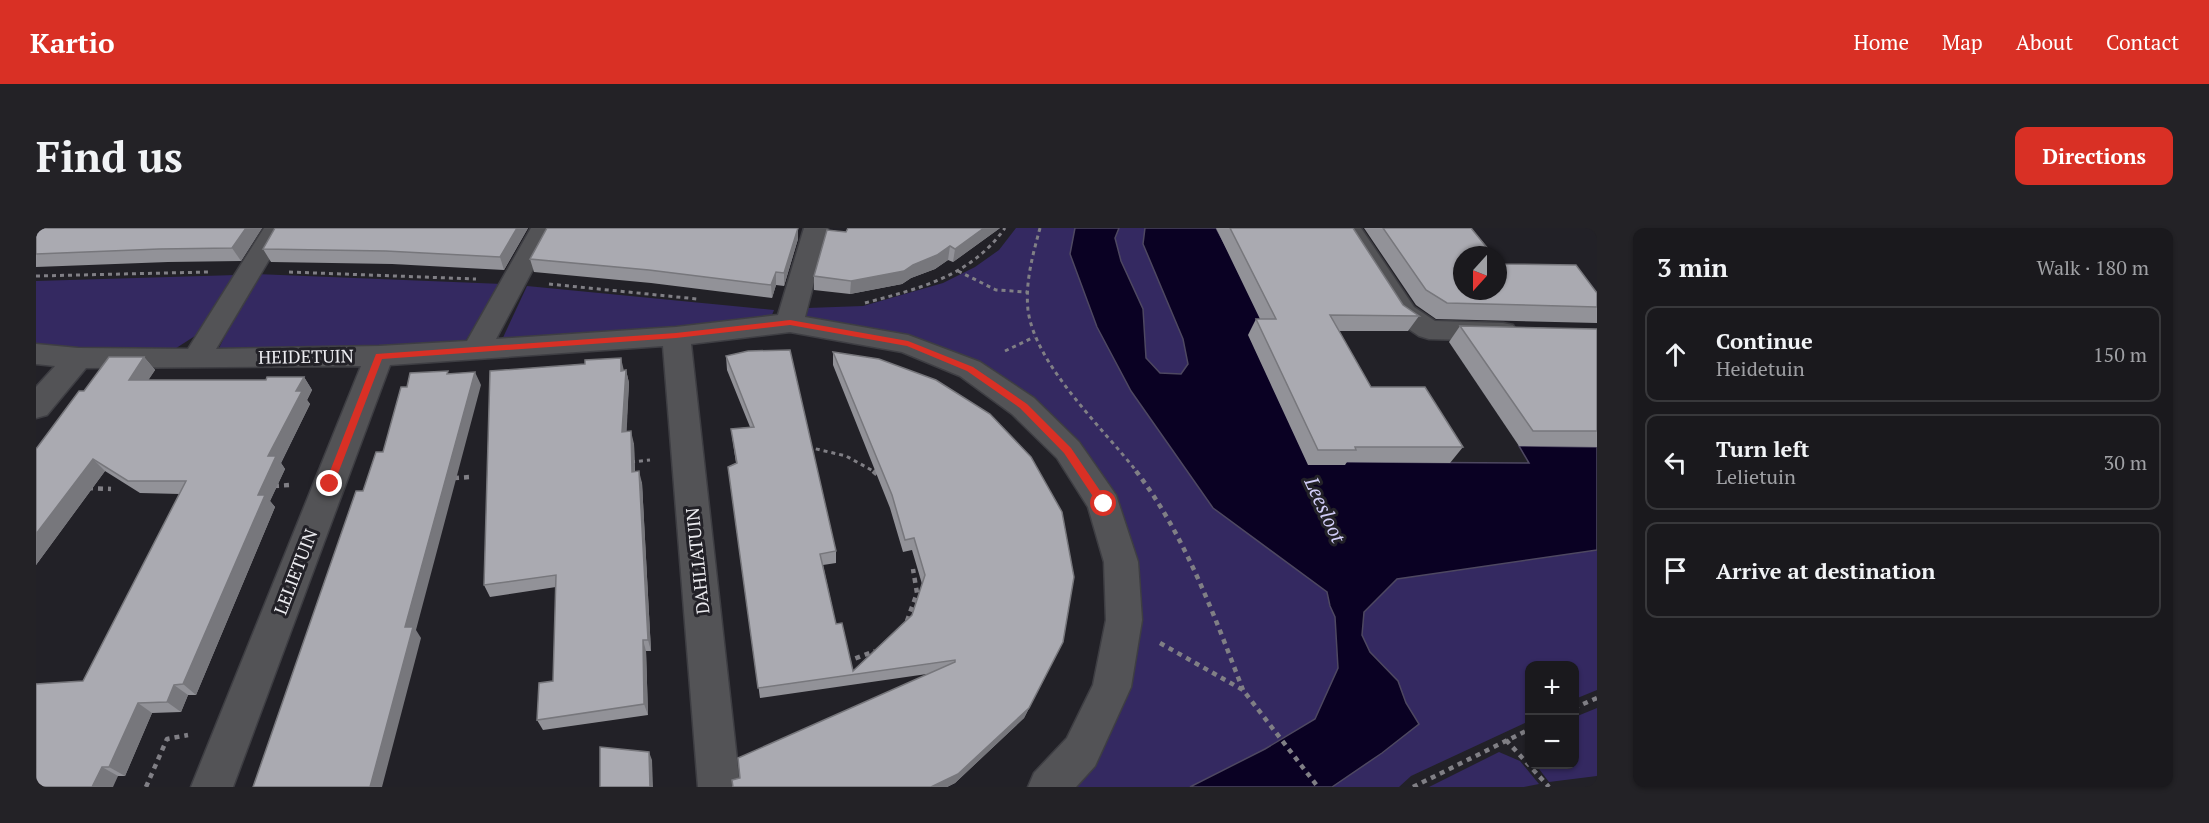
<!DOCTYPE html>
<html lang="en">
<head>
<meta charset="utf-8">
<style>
	body { margin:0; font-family:"PT Serif",serif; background:#232226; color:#f1f3f6 }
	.controls { position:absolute; right:18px; bottom:18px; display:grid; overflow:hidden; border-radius:12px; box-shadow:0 2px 4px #0004 }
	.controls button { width:54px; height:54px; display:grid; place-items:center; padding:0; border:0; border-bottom:2px solid #38383b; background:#1a191d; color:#f1f3f6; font:30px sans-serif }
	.compass { position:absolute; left:1417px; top:18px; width:54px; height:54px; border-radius:50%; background:#1a191d; box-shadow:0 2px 4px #0004; rotate:201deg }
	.stop { position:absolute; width:18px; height:18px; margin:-14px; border:4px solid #d93025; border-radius:50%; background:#fff }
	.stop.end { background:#d93025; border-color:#fff; box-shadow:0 2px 6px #0008 }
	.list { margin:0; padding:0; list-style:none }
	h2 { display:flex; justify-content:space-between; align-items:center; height:78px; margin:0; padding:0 24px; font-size:26px }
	h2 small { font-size:20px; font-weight:400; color:#9fa0a4 }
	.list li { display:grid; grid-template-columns:39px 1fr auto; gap:18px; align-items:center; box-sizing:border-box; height:96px; margin:0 12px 12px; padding:0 12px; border:2px solid #38383b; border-radius:12px }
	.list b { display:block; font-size:22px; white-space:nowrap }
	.list p { margin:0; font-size:20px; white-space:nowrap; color:#9fa0a4 }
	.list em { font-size:20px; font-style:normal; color:#9fa0a4 }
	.icon { flex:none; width:33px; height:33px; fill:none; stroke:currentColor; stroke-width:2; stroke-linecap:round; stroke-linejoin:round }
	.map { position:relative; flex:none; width:1561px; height:559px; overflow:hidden; border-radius:12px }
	header { display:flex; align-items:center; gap:36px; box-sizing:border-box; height:84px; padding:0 30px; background:#d93025; color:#fff }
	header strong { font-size:28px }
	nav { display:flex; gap:33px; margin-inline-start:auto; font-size:21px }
	.intro { display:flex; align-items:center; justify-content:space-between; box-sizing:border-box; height:144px; padding:0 36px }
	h1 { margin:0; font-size:42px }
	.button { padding:15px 27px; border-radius:12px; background:#d93025; color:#fff; font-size:21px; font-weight:700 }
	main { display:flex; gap:36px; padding:0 36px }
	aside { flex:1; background:#1a191d; border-radius:12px; box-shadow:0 2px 4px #0004 }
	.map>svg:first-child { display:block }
	.green { fill:#342961 }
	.water { fill:#0a0123; stroke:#4e4861; stroke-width:1.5 }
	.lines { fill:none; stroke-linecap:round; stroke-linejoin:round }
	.minor-casing { stroke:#3e3e43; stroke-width:3 }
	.path-far1 { stroke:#807f85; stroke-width:3; stroke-dasharray:4 4; stroke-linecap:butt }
	.path { stroke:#807f85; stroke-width:4.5; stroke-dasharray:5 5; stroke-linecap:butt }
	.minor { fill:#535356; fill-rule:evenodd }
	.wall { fill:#929298 }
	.shaded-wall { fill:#77777c }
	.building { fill:#aaaab1; stroke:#77777c; stroke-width:1.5 }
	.route { fill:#d93025 }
	.labels { text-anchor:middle; stroke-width:6; stroke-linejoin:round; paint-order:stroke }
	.street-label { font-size:18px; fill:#ededf1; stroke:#222127 }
	.water-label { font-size:20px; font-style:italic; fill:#d1cdf8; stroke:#222127 }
</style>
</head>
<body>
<header>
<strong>Kartio</strong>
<nav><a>Home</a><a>Map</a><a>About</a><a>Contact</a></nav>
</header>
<div class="intro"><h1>Find us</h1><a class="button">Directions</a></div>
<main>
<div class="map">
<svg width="1561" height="559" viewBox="0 0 1561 559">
	<rect width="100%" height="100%" fill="#222127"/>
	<!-- green -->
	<g class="green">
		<polygon points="980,0 1039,0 1034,26 1061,99 1177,280 1291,364 1294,378 1299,389 1302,440 1279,491 1229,521 1154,559 1029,559 1105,389 1101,331 1083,274 1046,220 947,139 768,93 771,80 827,78 907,55 939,39 963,22"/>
		<polygon points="1083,0 1109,0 1107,16 1147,111 1152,136 1145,146 1124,145 1110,130 1107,81 1085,33 1079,10"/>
		<polygon points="220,46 467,56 426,118 181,124"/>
		<polygon points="200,47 162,106 131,126 0,119 0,53"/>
		<polygon points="491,58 738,82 734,92 464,116"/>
		<polygon points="1561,322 1561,462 1539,471 1538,437 1494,437 1493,493 1375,548 1363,559 1296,559 1346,525 1383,496 1370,475 1362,453 1334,424 1326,407 1328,384 1361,351"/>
		<polygon points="1561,480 1561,548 1513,554 1500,537 1538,536 1539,489"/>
		<polygon points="1463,524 1484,533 1503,556 1488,559 1393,559"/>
	</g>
	<!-- water -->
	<polygon class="water" points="1039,0 1083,0 1079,10 1085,33 1107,81 1110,130 1124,145 1145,146 1152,136 1147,111 1107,16 1109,0 1180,0 1308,234 1493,235 1483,218 1561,219 1561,322 1361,351 1328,384 1326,407 1334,424 1362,453 1370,475 1383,496 1346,525 1296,559 1154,559 1229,521 1279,491 1302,440 1299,389 1294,378 1291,364 1177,280 1095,163 1061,99 1034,26"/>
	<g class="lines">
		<!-- minor casing -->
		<g class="minor-casing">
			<g id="minor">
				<polygon points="228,0 252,0 180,121 343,118 431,113 495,0 519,0 460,111 640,99 742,87 768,0 792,0 769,89 872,107 944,134 998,170 1043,214 1080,267 1102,334 1106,392 1095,459 1059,538 1040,559 992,559 998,545 1031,510 1057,457 1070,392 1068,334 1052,279 1021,230 976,186 924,148 866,124 754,104 655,116 704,559 662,559 627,118 354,137 197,559 155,559 325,138 50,140 11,187 0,190 0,159 19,138 0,136 0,116 42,120 152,121"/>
				<polygon points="1301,0 1325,0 1378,79 1399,93 1467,95 1477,97 1481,104 1477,111 1467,113 1393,111 1383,108 1358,91"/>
			</g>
		</g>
		<!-- path-far1 -->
		<g class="path-far1">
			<path d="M1004,0C997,26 989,54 992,82C999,137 1067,200 1101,244"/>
			<polyline points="922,43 960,62 991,64"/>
			<polyline points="253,44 440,51"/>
			<polyline points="0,48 173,44"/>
			<polyline points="513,56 661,71"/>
			<path d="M829,75C884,60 934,49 969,0"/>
			<polyline points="969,123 998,109"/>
			<polyline points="772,219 810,228 839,244"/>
			<polyline points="595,234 614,232"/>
		</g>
		<!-- path -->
		<g class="path">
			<polyline points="837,243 843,248"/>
			<path d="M1100,243C1149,307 1178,387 1207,462"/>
			<polyline points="418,250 435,249"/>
			<polyline points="238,258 254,257"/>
			<polyline points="52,260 75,261"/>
			<polyline points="871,393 881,365 877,341"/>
			<polyline points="1124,415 1207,462 1282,559"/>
			<polyline points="810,434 839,423"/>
			<polyline points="1538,480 1561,470"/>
			<polyline points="1470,512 1513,559"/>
			<polyline points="110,559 131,511 152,507"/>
			<polyline points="1377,559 1494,501"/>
		</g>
		<!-- minor -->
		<use href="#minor" class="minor"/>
	</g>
	<!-- wall -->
	<g class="wall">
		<polygon points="0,0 226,0 205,33 132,34 0,39"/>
		<polygon points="492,0 468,42 356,36 235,34 227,21"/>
		<polygon points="511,0 762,0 762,11 748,58 740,57 736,70 615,55 498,44 494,31"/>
		<polygon points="964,0 917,34 912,32 899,41 875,50 866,56 814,66 778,62 778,48"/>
		<polygon points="1180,0 1317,0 1367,77 1383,88 1372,103 1303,103 1335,159 1427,219 1414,235 1311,234 1309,237 1272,237 1212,107 1220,91 1224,91"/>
		<polygon points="1328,0 1435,0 1465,36 1561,65 1561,95 1400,91 1380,77"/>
		<polygon points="1424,98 1561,101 1561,219 1483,218 1413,114"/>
		<polygon points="797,124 1027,414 988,490 919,555 911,559 697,559 704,550 891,446 724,470 692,239 700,235 695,201 714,199 691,142 690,128 800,323 800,335 787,337 800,396 817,443 876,387 886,356 876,322 867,324 854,280 797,137"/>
		<polygon points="108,129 119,142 112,152 230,152 268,149 276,162 271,172 274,176 245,235 249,241 234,273 239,279 160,467 152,467 145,484 116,485 89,548 82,548 0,559 47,453 144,266 104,265 69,243 0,337 0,221"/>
		<polygon points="588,142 590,142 593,155 590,204 598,216 599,243 606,255 615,423 610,423 612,487 507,502 501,492 517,453 520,359 454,369 448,357"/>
	</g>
	<!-- shaded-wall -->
	<g class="shaded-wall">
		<polygon points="210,0 226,0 205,33 196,20"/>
		<polygon points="481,0 492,0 468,42 464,29"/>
		<polygon points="762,0 762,11 748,58 748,45"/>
		<polygon points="948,0 964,0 917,34 919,21"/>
		<polygon points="914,18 912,32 899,41 875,50 866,56 814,66 815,53"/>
		<polygon points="740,44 740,57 736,70 735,57"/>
		<polygon points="108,129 119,142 104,165 93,152"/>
		<polygon points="585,130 588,143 585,143"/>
		<polygon points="590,142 593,155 590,217 586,204"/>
		<polygon points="439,144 445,157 380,402 385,410 346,559 334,559 369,399"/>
		<polygon points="268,149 276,162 271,172 274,176 245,235 249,241 234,273 239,279 160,467 147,456 232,228 260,163"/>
		<polygon points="595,203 598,216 599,256 596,244"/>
		<polygon points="57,231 69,243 0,337 0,306"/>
		<polygon points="603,243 606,255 615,423 612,412"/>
		<polygon points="607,412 610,423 612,487 608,476"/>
		<polygon points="1027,414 988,490 919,555 911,559 895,559"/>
		<polygon points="138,457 152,467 145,484 131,474"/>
		<polygon points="102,475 116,485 89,548 73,539"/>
		<polygon points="613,524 616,532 617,559 614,559"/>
		<polygon points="66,539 82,548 77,559 56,559"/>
	</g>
	<!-- building -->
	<g class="building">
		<polygon points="0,0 210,0 196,20 123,21 0,26"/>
		<polygon points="239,0 481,0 464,29 350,23 227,21"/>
		<polygon points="511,0 762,0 748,45 740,44 735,57 613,42 494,31"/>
		<polygon points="812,0 948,0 919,21 914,18 901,27 877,37 868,43 815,53 778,48 791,2 810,4"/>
		<polygon points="1194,0 1317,0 1367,77 1383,88 1294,87 1335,159 1389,159 1427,219 1319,219 1320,222 1282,222 1220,91 1240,91"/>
		<polygon points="1347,0 1435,0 1457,27 1426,27 1426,63 1462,63 1462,33 1465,36 1540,37 1561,65 1561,79 1411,75 1390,62"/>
		<polygon points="1424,98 1561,101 1561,203 1497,203"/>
		<polygon points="754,122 800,323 784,326 800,396 806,395 817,443 876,387 889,347 878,310 869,312 856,267 797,124 843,131 900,152 954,186 995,229 1026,284 1038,349 1027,414 993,480 922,546 895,559 697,559 696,552 704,550 702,530 919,434 919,432 722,460 692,239 701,235 695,201 718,199 690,128 712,123"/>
		<polygon points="73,129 108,129 93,152 230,152 231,149 268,149 260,163 266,163 232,228 240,228 222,267 229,267 147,456 138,457 131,474 102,475 73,539 66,539 56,559 0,559 0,456 47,453 150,253 92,253 57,231 0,306 0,221 43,163 48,163"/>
		<polygon points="585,130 585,143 590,142 586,204 595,203 596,244 603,243 612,412 607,412 608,476 501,492 503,455 517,453 520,347 448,357 454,143 549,136 549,132"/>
		<polygon points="412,143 411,146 439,144 369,399 377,399 334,559 217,559 320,263 327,263 340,224 347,224 365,159 371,159 374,145"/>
		<polygon points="564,519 613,524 614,559 564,559"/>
	</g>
	<!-- route -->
	<polygon class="route" points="754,92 872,113 937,139 991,176 1035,220 1071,273 1071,279 1064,279 1028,225 984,180 931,143 871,118 754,97 640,110 346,131 298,256 294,259 289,256 340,126 640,105"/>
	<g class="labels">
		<!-- street labels -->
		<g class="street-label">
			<text transform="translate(270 129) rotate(-1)" y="6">HEIDETUIN</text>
			<text transform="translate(662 333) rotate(-96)" y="6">DAHLIATUIN</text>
			<text transform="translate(260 344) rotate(-69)" y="6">LELIETUIN</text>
		</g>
		<!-- water labels -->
		<g class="water-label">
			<text transform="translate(1289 282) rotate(65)" y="7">Leesloot</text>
		</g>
	</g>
</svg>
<div class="controls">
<button>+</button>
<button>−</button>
</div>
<svg class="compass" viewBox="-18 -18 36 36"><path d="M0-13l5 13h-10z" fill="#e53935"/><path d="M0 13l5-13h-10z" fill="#9fa0a4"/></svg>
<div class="stop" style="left:1068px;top:276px"></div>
<div class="stop end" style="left:294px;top:256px"></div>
</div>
<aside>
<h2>3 min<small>Walk · 180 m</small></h2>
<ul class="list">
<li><svg class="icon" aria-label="ahead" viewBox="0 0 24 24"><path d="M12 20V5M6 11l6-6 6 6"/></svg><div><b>Continue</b><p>Heidetuin</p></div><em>150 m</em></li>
<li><svg class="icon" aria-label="left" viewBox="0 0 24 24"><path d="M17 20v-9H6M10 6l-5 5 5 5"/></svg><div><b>Turn left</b><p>Lelietuin</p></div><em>30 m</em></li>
<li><svg class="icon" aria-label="arrive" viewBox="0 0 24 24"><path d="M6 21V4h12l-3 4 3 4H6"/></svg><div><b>Arrive at destination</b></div></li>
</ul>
</aside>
</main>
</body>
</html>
